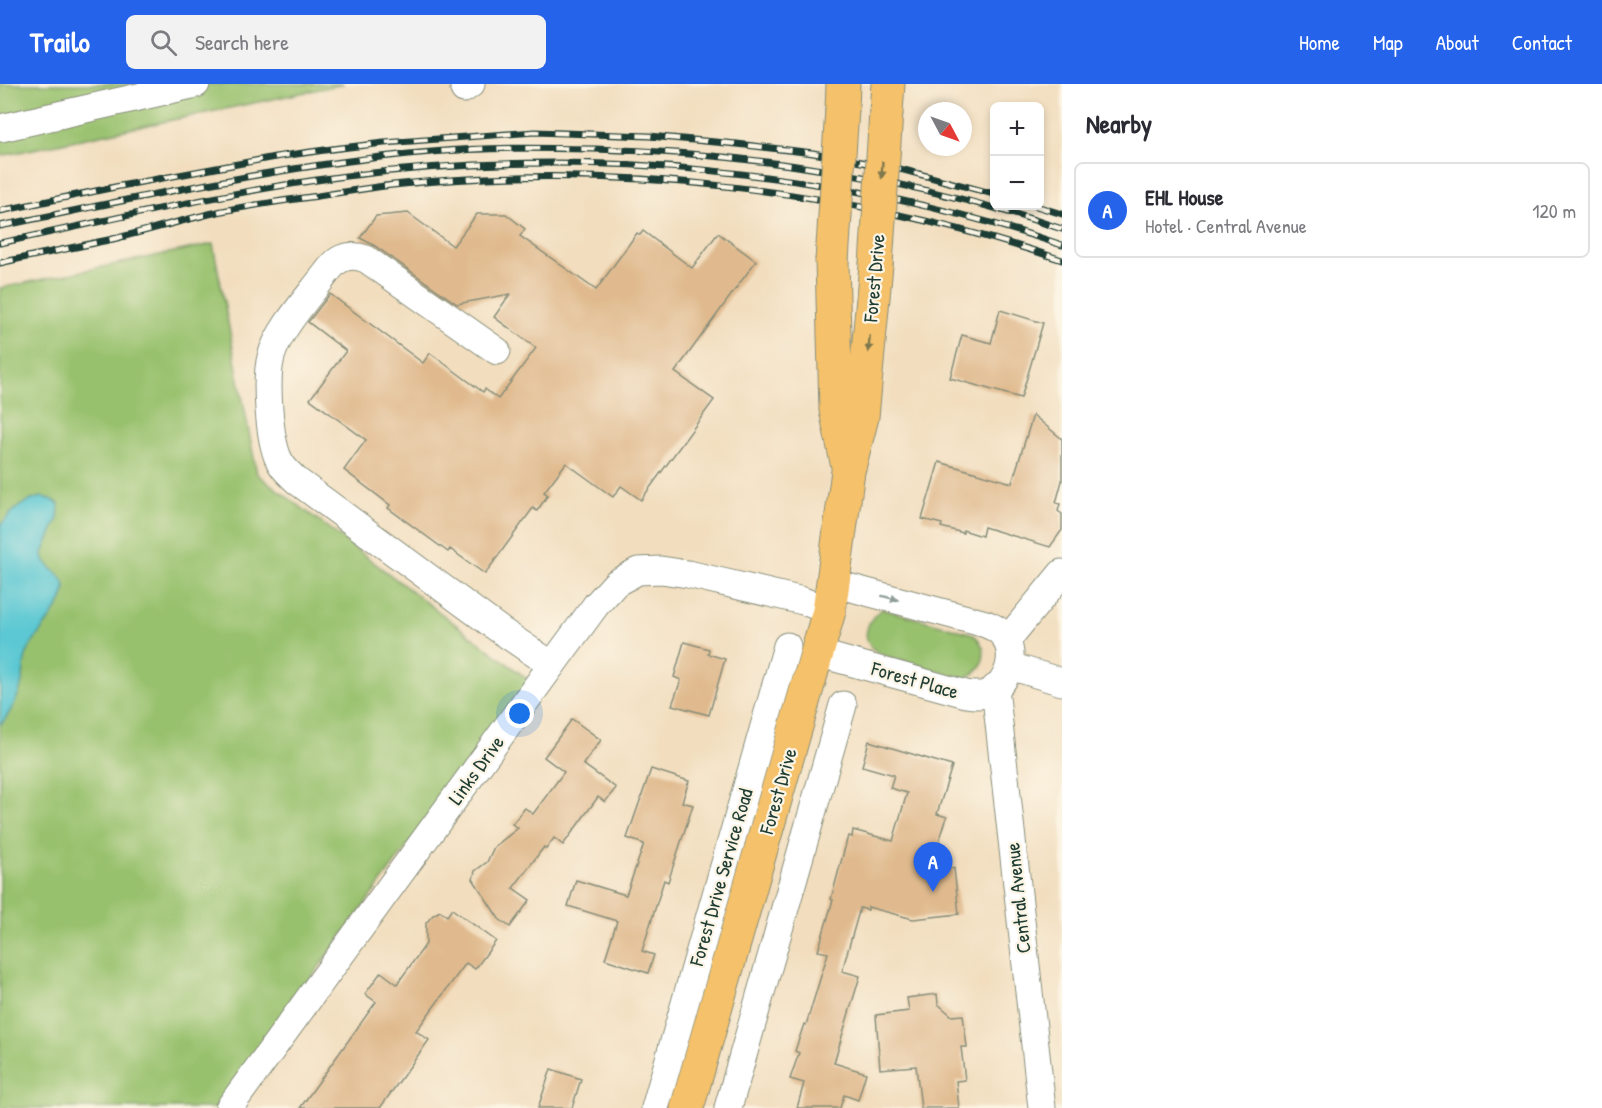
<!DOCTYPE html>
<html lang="en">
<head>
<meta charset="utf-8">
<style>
	body { margin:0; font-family:"Patrick Hand",sans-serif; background:#f2f2f3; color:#2b2b33 }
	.controls { position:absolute; right:18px; top:18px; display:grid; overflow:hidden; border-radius:9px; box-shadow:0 3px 9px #0003 }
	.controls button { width:54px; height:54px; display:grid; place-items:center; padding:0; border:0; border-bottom:2px solid #e1e1e2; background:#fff; color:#2b2b33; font:30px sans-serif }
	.compass { position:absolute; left:918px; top:18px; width:54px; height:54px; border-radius:50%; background:#fff; box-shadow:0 3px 9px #0003; rotate:131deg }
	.you { position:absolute; left:520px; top:630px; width:21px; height:21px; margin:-15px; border:4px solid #fff; border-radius:50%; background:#1a73e8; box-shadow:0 0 0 9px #1a73e833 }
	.badge { display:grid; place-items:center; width:39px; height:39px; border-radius:50%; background:#2563eb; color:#fff; font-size:20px; font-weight:700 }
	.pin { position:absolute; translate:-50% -50px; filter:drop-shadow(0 2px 3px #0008) }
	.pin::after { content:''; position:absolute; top:32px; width:21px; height:18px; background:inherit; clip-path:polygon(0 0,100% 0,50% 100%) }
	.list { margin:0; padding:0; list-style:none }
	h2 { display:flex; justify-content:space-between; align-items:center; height:78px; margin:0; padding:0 24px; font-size:26px }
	h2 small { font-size:20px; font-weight:400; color:#7c7c81 }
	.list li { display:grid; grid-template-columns:39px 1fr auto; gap:18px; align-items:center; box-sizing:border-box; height:96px; margin:0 12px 12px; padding:0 12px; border:2px solid #e1e1e2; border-radius:9px }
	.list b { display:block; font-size:22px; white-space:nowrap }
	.list p { margin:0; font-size:20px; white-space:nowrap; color:#7c7c81 }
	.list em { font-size:20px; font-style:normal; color:#7c7c81 }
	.icon { flex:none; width:33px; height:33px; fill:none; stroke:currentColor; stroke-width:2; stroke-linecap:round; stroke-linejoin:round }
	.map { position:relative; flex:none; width:1062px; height:1024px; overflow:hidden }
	header { display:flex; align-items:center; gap:36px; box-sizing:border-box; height:84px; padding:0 30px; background:#2563eb; color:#fff }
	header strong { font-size:28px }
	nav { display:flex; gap:33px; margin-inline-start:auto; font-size:21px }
	.search { width:420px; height:54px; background:#f2f2f3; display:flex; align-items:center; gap:15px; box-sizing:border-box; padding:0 21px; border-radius:9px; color:#7c7c81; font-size:22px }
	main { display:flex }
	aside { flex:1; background:#fff }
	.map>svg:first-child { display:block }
	.green { fill:#98c16d; stroke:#5c7f50; stroke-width:1.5 }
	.water { fill:#5cc8d3; stroke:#3e8284; stroke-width:1.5 }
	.building { fill:#e0ba8e }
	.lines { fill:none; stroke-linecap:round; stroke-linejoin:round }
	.minor-casing { stroke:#888e7a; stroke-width:29 }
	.major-casing { stroke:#888e7a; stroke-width:35 }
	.minor { stroke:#fff; stroke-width:27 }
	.major { stroke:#f5c16b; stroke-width:33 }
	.rail-casing { stroke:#1f3d34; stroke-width:7 }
	.rail { stroke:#fcf5e5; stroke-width:4.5; stroke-dasharray:14; stroke-linecap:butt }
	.major-bridge-casing { stroke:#888e7a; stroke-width:35; stroke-linecap:butt }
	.major-bridge { stroke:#f5c16b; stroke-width:33 }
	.oneway { fill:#7f784d }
	.oneway2 { fill:#8f9e9a }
	.labels { text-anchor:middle; stroke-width:4.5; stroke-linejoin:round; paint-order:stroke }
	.street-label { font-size:20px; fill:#1f3d34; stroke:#fcf5e5 }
</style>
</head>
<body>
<header>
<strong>Trailo</strong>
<div class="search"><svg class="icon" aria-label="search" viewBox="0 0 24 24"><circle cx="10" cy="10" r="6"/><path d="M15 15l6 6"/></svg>Search here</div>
<nav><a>Home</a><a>Map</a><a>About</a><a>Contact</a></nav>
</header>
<main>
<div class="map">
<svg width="1062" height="1024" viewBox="0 0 1062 1024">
	<rect width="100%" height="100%" fill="#fcf5e5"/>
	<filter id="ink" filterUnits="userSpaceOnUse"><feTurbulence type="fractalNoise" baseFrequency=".0167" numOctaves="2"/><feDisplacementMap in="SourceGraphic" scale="12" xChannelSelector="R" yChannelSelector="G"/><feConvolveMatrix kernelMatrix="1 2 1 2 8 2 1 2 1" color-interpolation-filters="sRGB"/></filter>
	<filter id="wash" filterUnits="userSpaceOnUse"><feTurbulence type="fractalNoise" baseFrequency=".008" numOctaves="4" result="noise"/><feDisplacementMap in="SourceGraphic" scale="24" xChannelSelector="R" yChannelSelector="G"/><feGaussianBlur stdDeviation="1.35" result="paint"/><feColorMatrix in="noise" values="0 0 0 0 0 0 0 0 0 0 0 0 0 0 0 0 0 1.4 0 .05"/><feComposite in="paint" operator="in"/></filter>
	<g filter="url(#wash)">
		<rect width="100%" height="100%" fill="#f2debf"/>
		<!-- green -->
		<g class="green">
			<polygon points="0,0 344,0 0,72"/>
			<polygon points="213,160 257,390 529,596 216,1024 0,1024 0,204"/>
			<path d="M882,525L970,549C992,560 986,591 962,594C944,590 926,583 908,578C899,575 889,574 881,570C858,559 865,537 882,525Z"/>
		</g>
		<!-- water -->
		<path class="water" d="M41,413L50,415L59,420L58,434L43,469C43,485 63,487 65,502C67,521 34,550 27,569C24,576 24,584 23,592C21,609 11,629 0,641V442C13,426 20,419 41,413Z"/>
		<g id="blocks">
			<!-- building -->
			<g class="building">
				<polygon points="408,129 453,162 477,130 506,130 525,145 520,152 596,206 637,149 640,151 643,147 692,184 718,149 756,177 675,288 714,316 641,416 621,402 613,413 566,379 544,408 548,411 537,427 533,424 485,490 450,465 448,468 388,424 390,421 344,386 366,356 310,315 346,267 308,238 330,210 423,279 430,269 483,308 485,305 498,315 536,264 494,233 510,210 457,220 375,162 360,154 376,132"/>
				<polygon points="1000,226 1043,239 1021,314 950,294 962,251 991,259"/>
				<polygon points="1033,331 1062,355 1062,397 1056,419 1060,420 1058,427 1062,430 1062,446 1050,463 984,443 982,452 963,446 963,449 941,443 942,440 922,435 939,378 1012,399"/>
				<polygon points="684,558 709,565 708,570 725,575 709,631 672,621 681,596 674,593"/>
				<polygon points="572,635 601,656 583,680 616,704 605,718 598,713 563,761 554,754 546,765 544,763 513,804 530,816 510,843 499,835 473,795 475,787 487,778 494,763 518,744 512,740 525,724 533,730 564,688 544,673"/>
				<polygon points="869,657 952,682 937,730 947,733 940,755 943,785 954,784 959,830 913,835 868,823 868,826 860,824 842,887 860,892 834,979 866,989 858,1016 844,1011 840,1024 797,1024 804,999 790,995 799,969 795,967 804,940 806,941 828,869 818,867 833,816 831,815 848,752 852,753 853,746 893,757 907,709 890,704 894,691 862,682"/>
				<polygon points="651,685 689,697 682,718 693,721 668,798 664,796 642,867 654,871 648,889 605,875 617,837 568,822 576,796 626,811 644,760 627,754"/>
				<polygon points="452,825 496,857 475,885 466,879 416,947 429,956 380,1024 300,1024 376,918 365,910 381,888 397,900 426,860 426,839 433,831 440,827 447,832"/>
				<polygon points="937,910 938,920 952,932 963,931 967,963 961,963 965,996 956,997 959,1024 921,1024 916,982 880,985 876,931 909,927 907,914"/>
				<polygon points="551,985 581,995 572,1024 538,1024"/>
			</g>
		</g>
	</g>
	<g filter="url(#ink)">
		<use href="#blocks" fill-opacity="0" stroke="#888e7a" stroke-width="1.5"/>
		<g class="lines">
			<!-- minor casing -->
			<g class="minor-casing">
				<g id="minor">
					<polyline points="464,5 471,0"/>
					<polyline points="1,44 196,0"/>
					<path d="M497,267L366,175C358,172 347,171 339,176C332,180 326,190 321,196C305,217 278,247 271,273C265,295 269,356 279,376C283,385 291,391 297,397L500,546L552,581"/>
					<polyline points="1007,556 1062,489"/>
					<path d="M817,569L966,610C972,611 979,612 985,610C1011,601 1019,565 999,547C996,544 990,542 986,540L833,499"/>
					<polyline points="1010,582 1062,598"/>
					<polyline points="995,604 1042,1024"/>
					<polyline points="229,1024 552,581 596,521 616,499 638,487 661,486 688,490 803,517 829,527"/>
					<polyline points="655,1024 787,562"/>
					<polyline points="728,1024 843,621"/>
				</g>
			</g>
			<!-- major casing -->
			<g class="major-casing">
				<g id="major">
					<polyline points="842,25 843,0"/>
					<polyline points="886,28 888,0"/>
					<polyline points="832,177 836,326 847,378"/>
					<polyline points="687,1024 829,527 848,387 862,333 876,181"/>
				</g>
			</g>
			<!-- minor -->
			<use href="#minor" class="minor"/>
			<!-- major -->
			<use href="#major" class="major"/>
			<!-- rail casing -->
			<g class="rail-casing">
				<g id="rail">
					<polyline points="1036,122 1062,130"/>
					<polyline points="0,127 115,103 275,73 332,65 384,59 535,48 649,52 737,60 813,69 904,86 994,110"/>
					<path d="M0,142C143,113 286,80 432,68C486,63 540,64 594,65C753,69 911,94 1062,145"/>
					<path d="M0,159C115,135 229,107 346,92C585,62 833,84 1062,161"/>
					<path d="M0,179C39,170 78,163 117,154C152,145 187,135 222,127C254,121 286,116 318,112C343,108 368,104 393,101C616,77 850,105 1062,176"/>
				</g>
			</g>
			<!-- rail -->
			<use href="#rail" class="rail"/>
			<!-- major-bridge casing -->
			<g class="major-bridge-casing">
				<g id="major-bridge">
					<polyline points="832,177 842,25"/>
					<polyline points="876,181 886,28"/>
				</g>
			</g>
			<!-- major-bridge -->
			<use href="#major-bridge" class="major-bridge"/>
		</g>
		<!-- one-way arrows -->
		<defs><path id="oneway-solid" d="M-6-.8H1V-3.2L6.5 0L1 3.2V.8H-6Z" transform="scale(1.5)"/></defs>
		<g class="oneway">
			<use href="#oneway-solid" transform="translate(882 86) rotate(93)"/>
			<use href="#oneway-solid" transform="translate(869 260) rotate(95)"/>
		</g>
		<use class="oneway2" href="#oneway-solid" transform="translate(890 514) rotate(15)"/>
	</g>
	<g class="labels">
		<!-- street labels -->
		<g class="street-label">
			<text transform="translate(874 194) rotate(-85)" y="7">Forest Drive</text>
			<text transform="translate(915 596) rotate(16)" y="7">Forest Place</text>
			<text transform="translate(476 686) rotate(-54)" y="7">Links Drive</text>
			<text transform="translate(778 707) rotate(-74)" y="7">Forest Drive</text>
			<text transform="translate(721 793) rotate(-74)" y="7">Forest Drive Service Road</text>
			<text transform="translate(1018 814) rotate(-96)" y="7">Central Avenue</text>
		</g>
	</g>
</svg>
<div class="controls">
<button>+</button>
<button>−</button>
</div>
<svg class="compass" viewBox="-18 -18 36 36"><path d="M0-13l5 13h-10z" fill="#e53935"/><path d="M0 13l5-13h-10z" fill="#7c7c81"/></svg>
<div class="you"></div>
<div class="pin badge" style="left:933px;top:808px">A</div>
</div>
<aside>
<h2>Nearby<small></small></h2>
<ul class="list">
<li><span class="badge">A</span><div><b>EHL House</b><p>Hotel · Central Avenue</p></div><em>120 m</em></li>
</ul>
</aside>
</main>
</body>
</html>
